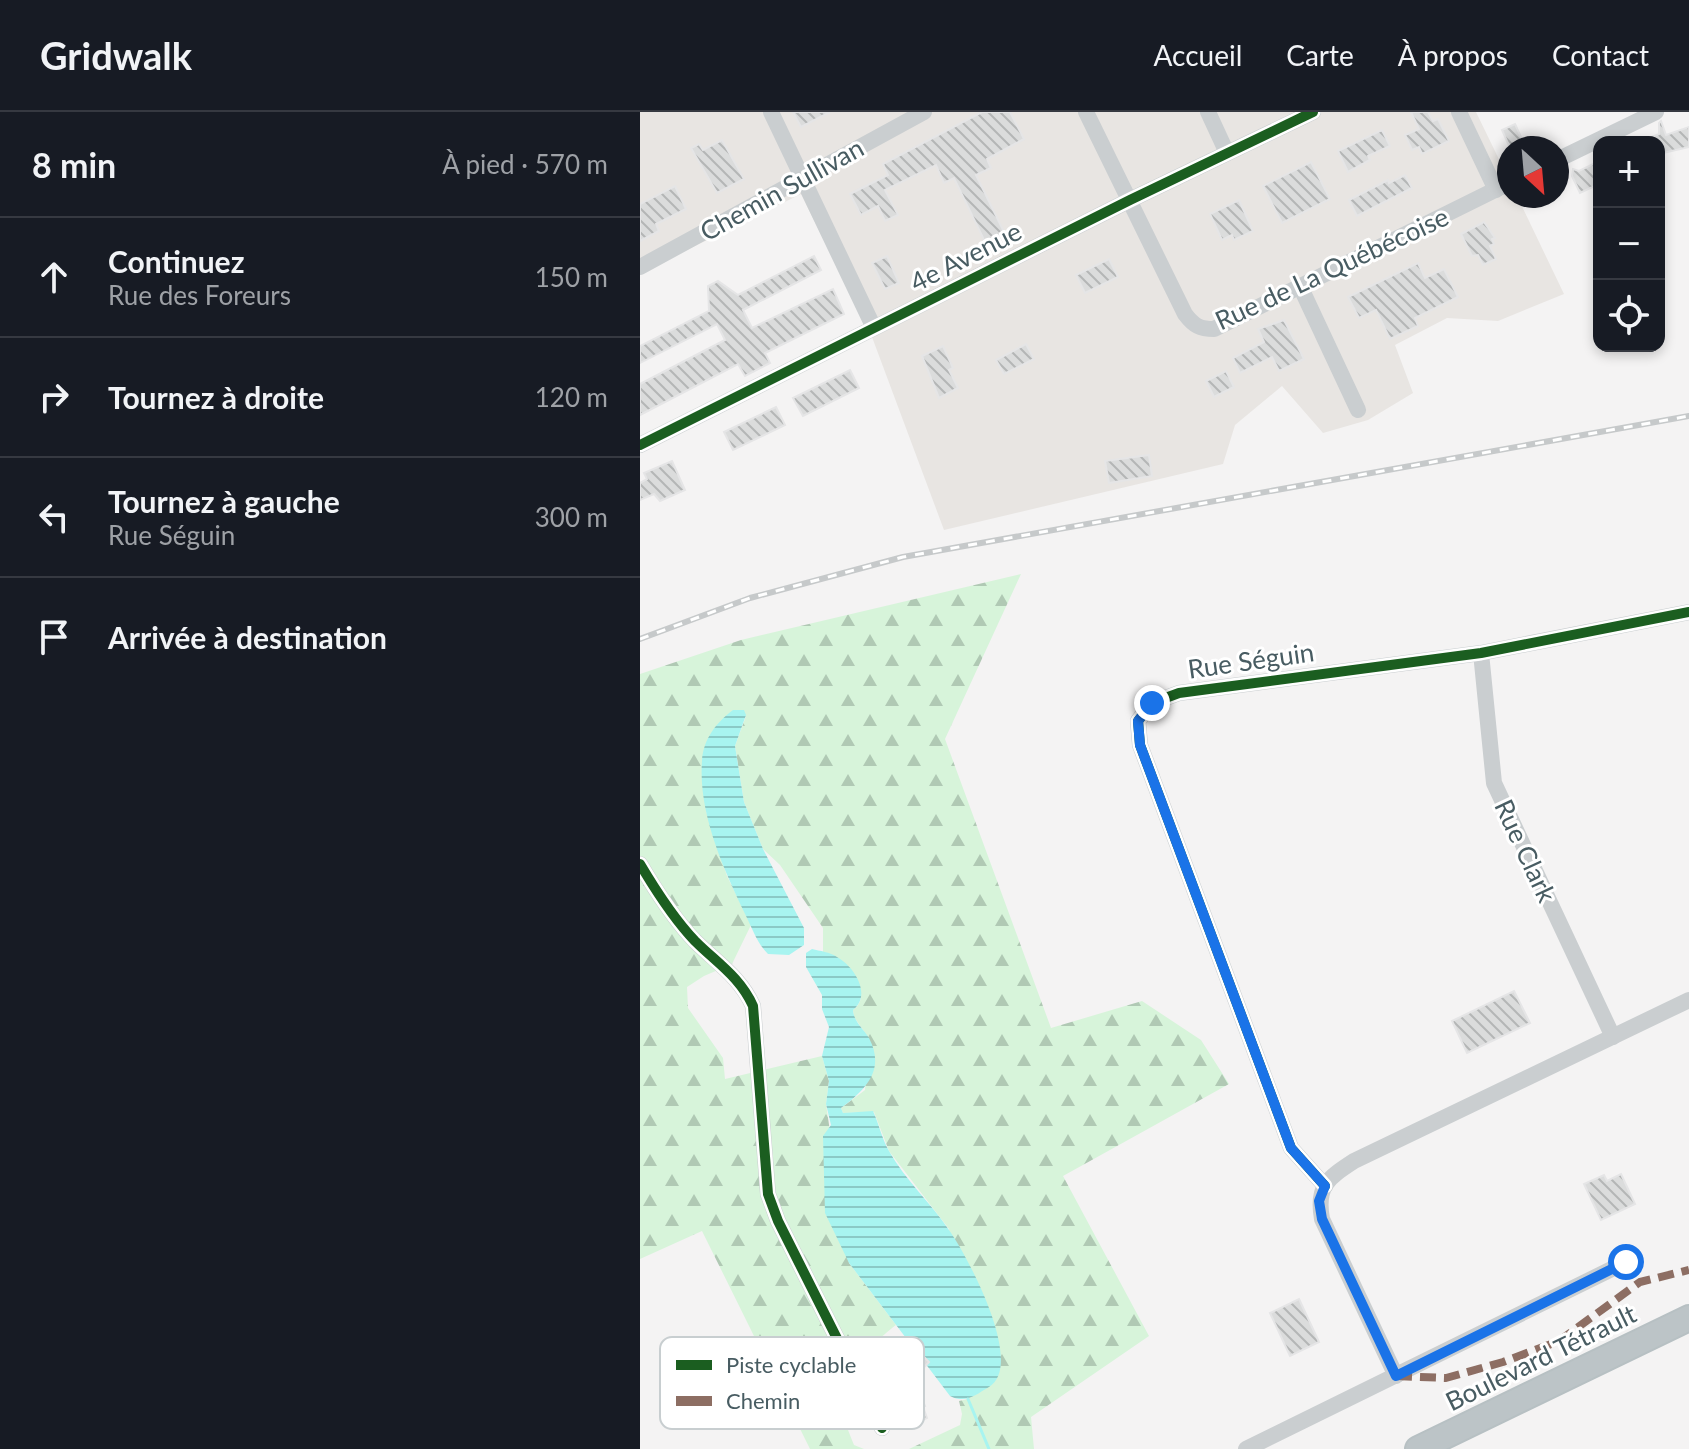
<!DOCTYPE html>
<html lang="fr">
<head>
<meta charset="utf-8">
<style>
	body { margin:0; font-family:Lato,sans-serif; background:#242831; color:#f1f3f6 }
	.controls { position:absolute; right:24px; top:24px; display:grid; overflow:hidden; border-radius:16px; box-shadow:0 4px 12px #0003 }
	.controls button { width:72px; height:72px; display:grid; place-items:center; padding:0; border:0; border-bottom:2px solid #363941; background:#171b24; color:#f1f3f6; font:40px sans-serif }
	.compass { position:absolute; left:857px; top:24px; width:72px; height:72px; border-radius:50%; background:#171b24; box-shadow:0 4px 12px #0003; rotate:154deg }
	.stop { position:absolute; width:24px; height:24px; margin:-18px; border:6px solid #1a73e8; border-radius:50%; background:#fff }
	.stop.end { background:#1a73e8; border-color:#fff; box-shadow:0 2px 8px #0008 }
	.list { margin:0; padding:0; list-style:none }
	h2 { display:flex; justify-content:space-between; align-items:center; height:104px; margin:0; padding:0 32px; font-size:34px }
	h2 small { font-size:26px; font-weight:400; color:#9ea1a6 }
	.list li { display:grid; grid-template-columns:52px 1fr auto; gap:24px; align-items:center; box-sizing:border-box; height:120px; padding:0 32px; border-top:2px solid #363941 }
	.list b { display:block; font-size:30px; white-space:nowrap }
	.list p { margin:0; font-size:26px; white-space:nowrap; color:#9ea1a6 }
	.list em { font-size:26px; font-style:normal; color:#9ea1a6 }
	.icon { flex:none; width:44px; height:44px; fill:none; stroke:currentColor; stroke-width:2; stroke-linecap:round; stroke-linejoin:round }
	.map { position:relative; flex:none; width:1049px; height:1337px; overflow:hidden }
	header { display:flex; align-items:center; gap:48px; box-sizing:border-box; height:112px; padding:0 40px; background:#171b24; border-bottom:2px solid #363941 }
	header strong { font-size:38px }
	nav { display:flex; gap:44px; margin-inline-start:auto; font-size:28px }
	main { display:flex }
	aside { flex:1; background:#171b24 }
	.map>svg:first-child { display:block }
	.commercial { fill:#e8e5e2 }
	.forest { fill:url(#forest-firs) }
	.water { fill:url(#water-rules) }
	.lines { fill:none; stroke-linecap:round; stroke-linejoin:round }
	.stream { stroke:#a8f4f0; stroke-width:3 }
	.building { fill:url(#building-back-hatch); stroke:#e5e5e6; stroke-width:2 }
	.highway-casing { stroke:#b7c0c3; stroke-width:28 }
	.minor { stroke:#caced0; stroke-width:16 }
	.highway { stroke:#bcc4c7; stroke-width:24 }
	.rail-casing { stroke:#c6c9ca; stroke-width:6 }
	.rail { stroke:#fff; stroke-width:3; stroke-dasharray:9; stroke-linecap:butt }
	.quiet { stroke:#8d6e63; stroke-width:8; stroke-dasharray:16 8; stroke-linecap:butt }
	.cycleway-casing { stroke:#fff; stroke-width:15 }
	.cycleway { stroke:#1b5e20; stroke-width:10 }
	.route { stroke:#1a73e8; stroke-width:10 }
	.labels { text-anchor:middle; stroke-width:6; stroke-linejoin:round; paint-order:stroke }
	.street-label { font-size:26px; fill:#485c62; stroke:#fff }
	.key { fill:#fff; stroke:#c8ced0; stroke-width:2 }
	.key-label { font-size:22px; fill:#485c62 }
</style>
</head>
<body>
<header>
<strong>Gridwalk</strong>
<nav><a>Accueil</a><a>Carte</a><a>À propos</a><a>Contact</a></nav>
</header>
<main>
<aside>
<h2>8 min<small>À pied · 570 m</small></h2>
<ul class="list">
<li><svg class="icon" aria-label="ahead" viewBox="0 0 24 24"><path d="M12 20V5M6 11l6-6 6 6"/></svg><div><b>Continuez</b><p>Rue des Foreurs</p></div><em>150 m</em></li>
<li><svg class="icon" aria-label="right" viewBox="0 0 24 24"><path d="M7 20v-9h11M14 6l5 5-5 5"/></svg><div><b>Tournez à droite</b></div><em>120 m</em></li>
<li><svg class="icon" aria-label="left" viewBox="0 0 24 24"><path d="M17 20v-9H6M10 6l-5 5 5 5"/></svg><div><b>Tournez à gauche</b><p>Rue Séguin</p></div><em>300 m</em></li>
<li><svg class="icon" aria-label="arrive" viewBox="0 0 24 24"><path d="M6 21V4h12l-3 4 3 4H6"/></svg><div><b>Arrivée à destination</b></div></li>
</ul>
</aside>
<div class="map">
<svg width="1049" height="1337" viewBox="0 0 1049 1337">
	<defs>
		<pattern id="forest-firs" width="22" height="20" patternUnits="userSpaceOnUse" patternTransform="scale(2)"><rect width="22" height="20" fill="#d7f4da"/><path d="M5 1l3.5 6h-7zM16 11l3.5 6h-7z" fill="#b0c9b4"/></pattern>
		<pattern id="water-rules" width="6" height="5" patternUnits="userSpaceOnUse" patternTransform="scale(2)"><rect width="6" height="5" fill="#a8f4f0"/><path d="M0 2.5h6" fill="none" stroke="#8bc9c6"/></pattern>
		<pattern id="building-back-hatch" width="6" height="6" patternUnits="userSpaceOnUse" patternTransform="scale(2)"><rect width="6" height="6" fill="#dbdcdc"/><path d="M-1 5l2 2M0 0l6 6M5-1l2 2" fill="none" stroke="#b4b6b6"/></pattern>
	</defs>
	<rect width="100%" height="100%" fill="#f4f3f3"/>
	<!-- commercial -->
	<polygon class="commercial" points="0,0 836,0 869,68 869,84 877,84 924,182 858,209 807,206 755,233 773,281 728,308 683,321 642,274 595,313 583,352 304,418 232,225 161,82 0,161"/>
	<!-- forest -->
	<path class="forest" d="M381,462L305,627L411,916L502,889L561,928L589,972L423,1064L509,1224L391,1305L394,1337H269L320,1313L322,1302L319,1289L328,1287L309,1117L249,1039L234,1000L203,1001L201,996L225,978L228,925L214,905L213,898C236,881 205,844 183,840V816L140,753L123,737L104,690L95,634L106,604L62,647L66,699L87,764L111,813L92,852L64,864L47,875L48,896L83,946L85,967L182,944L189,969L186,992L209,1151L256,1213C248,1219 240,1227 231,1232C226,1235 219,1237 214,1240C185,1261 203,1306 214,1333L224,1337H170L62,1119L0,1147V562L101,528Z"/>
	<!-- water -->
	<g class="water">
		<path d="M93,598H104L106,603L95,634L104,690L123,737L164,816V833L149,843L128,842C117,831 113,818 106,804C84,758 58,702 62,649C63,627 77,610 93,598Z"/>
		<path d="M172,837C180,839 190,840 197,845C215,855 232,883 213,898C214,910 223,916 229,926C246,958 225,978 201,996L203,1001L233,999C239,1012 242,1027 249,1039C265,1068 291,1091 309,1118C327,1143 386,1253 349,1275C335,1283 326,1292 310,1284L209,1151L185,1101L183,1024L191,1013L186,992L189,969L182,944L189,915L182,897V883L166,855V841Z"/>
	</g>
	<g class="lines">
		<!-- stream -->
		<polyline class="stream" points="328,1287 349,1337"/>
	</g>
	<!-- building -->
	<g class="building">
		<polygon points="153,0 190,0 161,15"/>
		<polygon points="342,0 370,0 384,27 347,47 351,56 336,63 365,122 346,132 314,66 304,71 296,53 245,78 258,103 245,109 238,94 221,103 210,82 248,63 243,52"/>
		<polygon points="771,0 788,0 793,9 798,7 809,29 782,42 779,35 772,38 765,23 779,17"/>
		<polygon points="1021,9 1026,23 1049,15 1049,35 1019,42 1019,30 1000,30 1019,22 1019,11"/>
		<polygon points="875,12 886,36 870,36 862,18"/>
		<polygon points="742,18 750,34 728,44 730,48 708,60 698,39"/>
		<polygon points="82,28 104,67 77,81 51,36 59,32 63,38"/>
		<polygon points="671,50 690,87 642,111 623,74"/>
		<polygon points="955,51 959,60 959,72 940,81 932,64 933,57 939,59"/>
		<polygon points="765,63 772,76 717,104 709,88 748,68 749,71"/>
		<polygon points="35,74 46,97 16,112 19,119 0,129 0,92"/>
		<polygon points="599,88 613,119 594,128 592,123 582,128 570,102"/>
		<polygon points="844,110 855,126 852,127 854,132 850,134 856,147 843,153 838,143 832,144 821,122"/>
		<polygon points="174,144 181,158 103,198 112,216 193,177 204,202 125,241 130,251 105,264 98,252 0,303 0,272 85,228 77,212 0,251 0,234 69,199 68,174 78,169 98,183"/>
		<polygon points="247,144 259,171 245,177 232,151"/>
		<polygon points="469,147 478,165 445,181 436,163"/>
		<polygon points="778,151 785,166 804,157 818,185 775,206 778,214 750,227 736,198 719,206 708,185"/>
		<polygon points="644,208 664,247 639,259 632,245 600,261 593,246 624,230 618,217"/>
		<polygon points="386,232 394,247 364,262 356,248"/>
		<polygon points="303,234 313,256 309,258 318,276 299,286 282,244"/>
		<polygon points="210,258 219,276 163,304 153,286"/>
		<polygon points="586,259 594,275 574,285 566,269"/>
		<polygon points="136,295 145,313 93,338 84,320"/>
		<polygon points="509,343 512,364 469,371 465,349"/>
		<polygon points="32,349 45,378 20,389 14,382 0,388 0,371 7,367 4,361"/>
		<polygon points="874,879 890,911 827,941 812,909"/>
		<polygon points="981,1062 995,1092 961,1108 944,1072 964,1063 967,1069"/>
		<polygon points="659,1187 679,1230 650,1244 630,1201"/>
		<polygon points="247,1240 267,1260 283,1244 289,1250 273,1267 285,1294 283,1295 287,1306 271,1313 256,1281 231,1257"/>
	</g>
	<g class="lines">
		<!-- highway casing -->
		<g class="highway-casing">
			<polyline id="highway" points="778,1337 1049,1206"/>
		</g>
		<!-- minor -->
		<g class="minor">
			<polyline points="131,0 234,216"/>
			<path d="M446,0L545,202C554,214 560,217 574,217L869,71"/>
			<polyline points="568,0 587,41"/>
			<polyline points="819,0 856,78"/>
			<polyline points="917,48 1016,0"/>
			<polyline points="0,155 284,0"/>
			<polyline points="660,174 718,298"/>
			<polyline points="0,333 490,88 673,0"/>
			<polyline points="841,541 854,671 973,925"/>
			<path d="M0,752C16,779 33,806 55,829C77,851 100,865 113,894L128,1082L138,1109L242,1316"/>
			<polyline points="685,1074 651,1036 500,633 498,609 512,591 539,581 841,541 1049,500"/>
			<path d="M756,1264L682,1107C676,1074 688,1066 714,1049L1049,888"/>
			<polyline points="606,1337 986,1150"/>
		</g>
		<!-- highway -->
		<use href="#highway" class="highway"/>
		<!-- rail casing -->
		<g class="rail-casing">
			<polyline id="rail" points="0,527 110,486 263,445 1049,304"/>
		</g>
		<!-- rail -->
		<use href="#rail" class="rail"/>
		<!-- quiet -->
		<polyline class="quiet" points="756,1264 806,1266 863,1250 919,1229 1000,1170 1049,1158"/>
		<!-- cycleway casing -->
		<g class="cycleway-casing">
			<g id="cycleway">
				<polyline points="0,333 490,88 673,0"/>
				<path d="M0,752C16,779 33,806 55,829C77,851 100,865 113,894L128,1082L138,1109L242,1316"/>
				<polyline points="685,1074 651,1036 500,633 498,609 512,591 539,581 841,541 1049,500"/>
			</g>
		</g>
		<!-- cycleway -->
		<use href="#cycleway" class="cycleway"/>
	</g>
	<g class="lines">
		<!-- route -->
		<polyline class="route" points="512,591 498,609 500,633 651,1036 685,1074 679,1089 682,1107 756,1264 986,1150"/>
	</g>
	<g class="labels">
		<!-- street labels -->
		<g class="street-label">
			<text transform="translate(142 78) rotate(-29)" y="9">Chemin Sullivan</text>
			<text transform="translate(326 145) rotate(-27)" y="9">4e Avenue</text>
			<text transform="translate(692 157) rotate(-25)" y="9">Rue de La Québécoise</text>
			<text transform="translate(611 549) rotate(-8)" y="9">Rue Séguin</text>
			<text transform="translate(885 739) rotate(65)" y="9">Rue Clark</text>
			<text transform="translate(901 1246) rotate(-26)" y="9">Boulevard Tétrault</text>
		</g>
	</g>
	<!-- legend -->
	<rect x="20" y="1225" width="264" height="92" rx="12" class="key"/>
	<rect x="36" y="1248" width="36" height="10" fill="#1b5e20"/>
	<rect x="36" y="1284" width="36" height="10" fill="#8d6e63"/>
	<g class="key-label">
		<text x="86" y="1261">Piste cyclable</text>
		<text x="86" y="1297">Chemin</text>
	</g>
</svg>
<div class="controls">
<button>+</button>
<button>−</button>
<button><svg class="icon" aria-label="locate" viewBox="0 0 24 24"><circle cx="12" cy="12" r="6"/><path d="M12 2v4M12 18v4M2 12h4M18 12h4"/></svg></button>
</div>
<svg class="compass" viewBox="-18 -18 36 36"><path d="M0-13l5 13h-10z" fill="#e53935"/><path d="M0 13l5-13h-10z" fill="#9ea1a6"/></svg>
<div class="stop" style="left:986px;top:1150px"></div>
<div class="stop end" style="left:512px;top:591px"></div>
</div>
</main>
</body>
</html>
